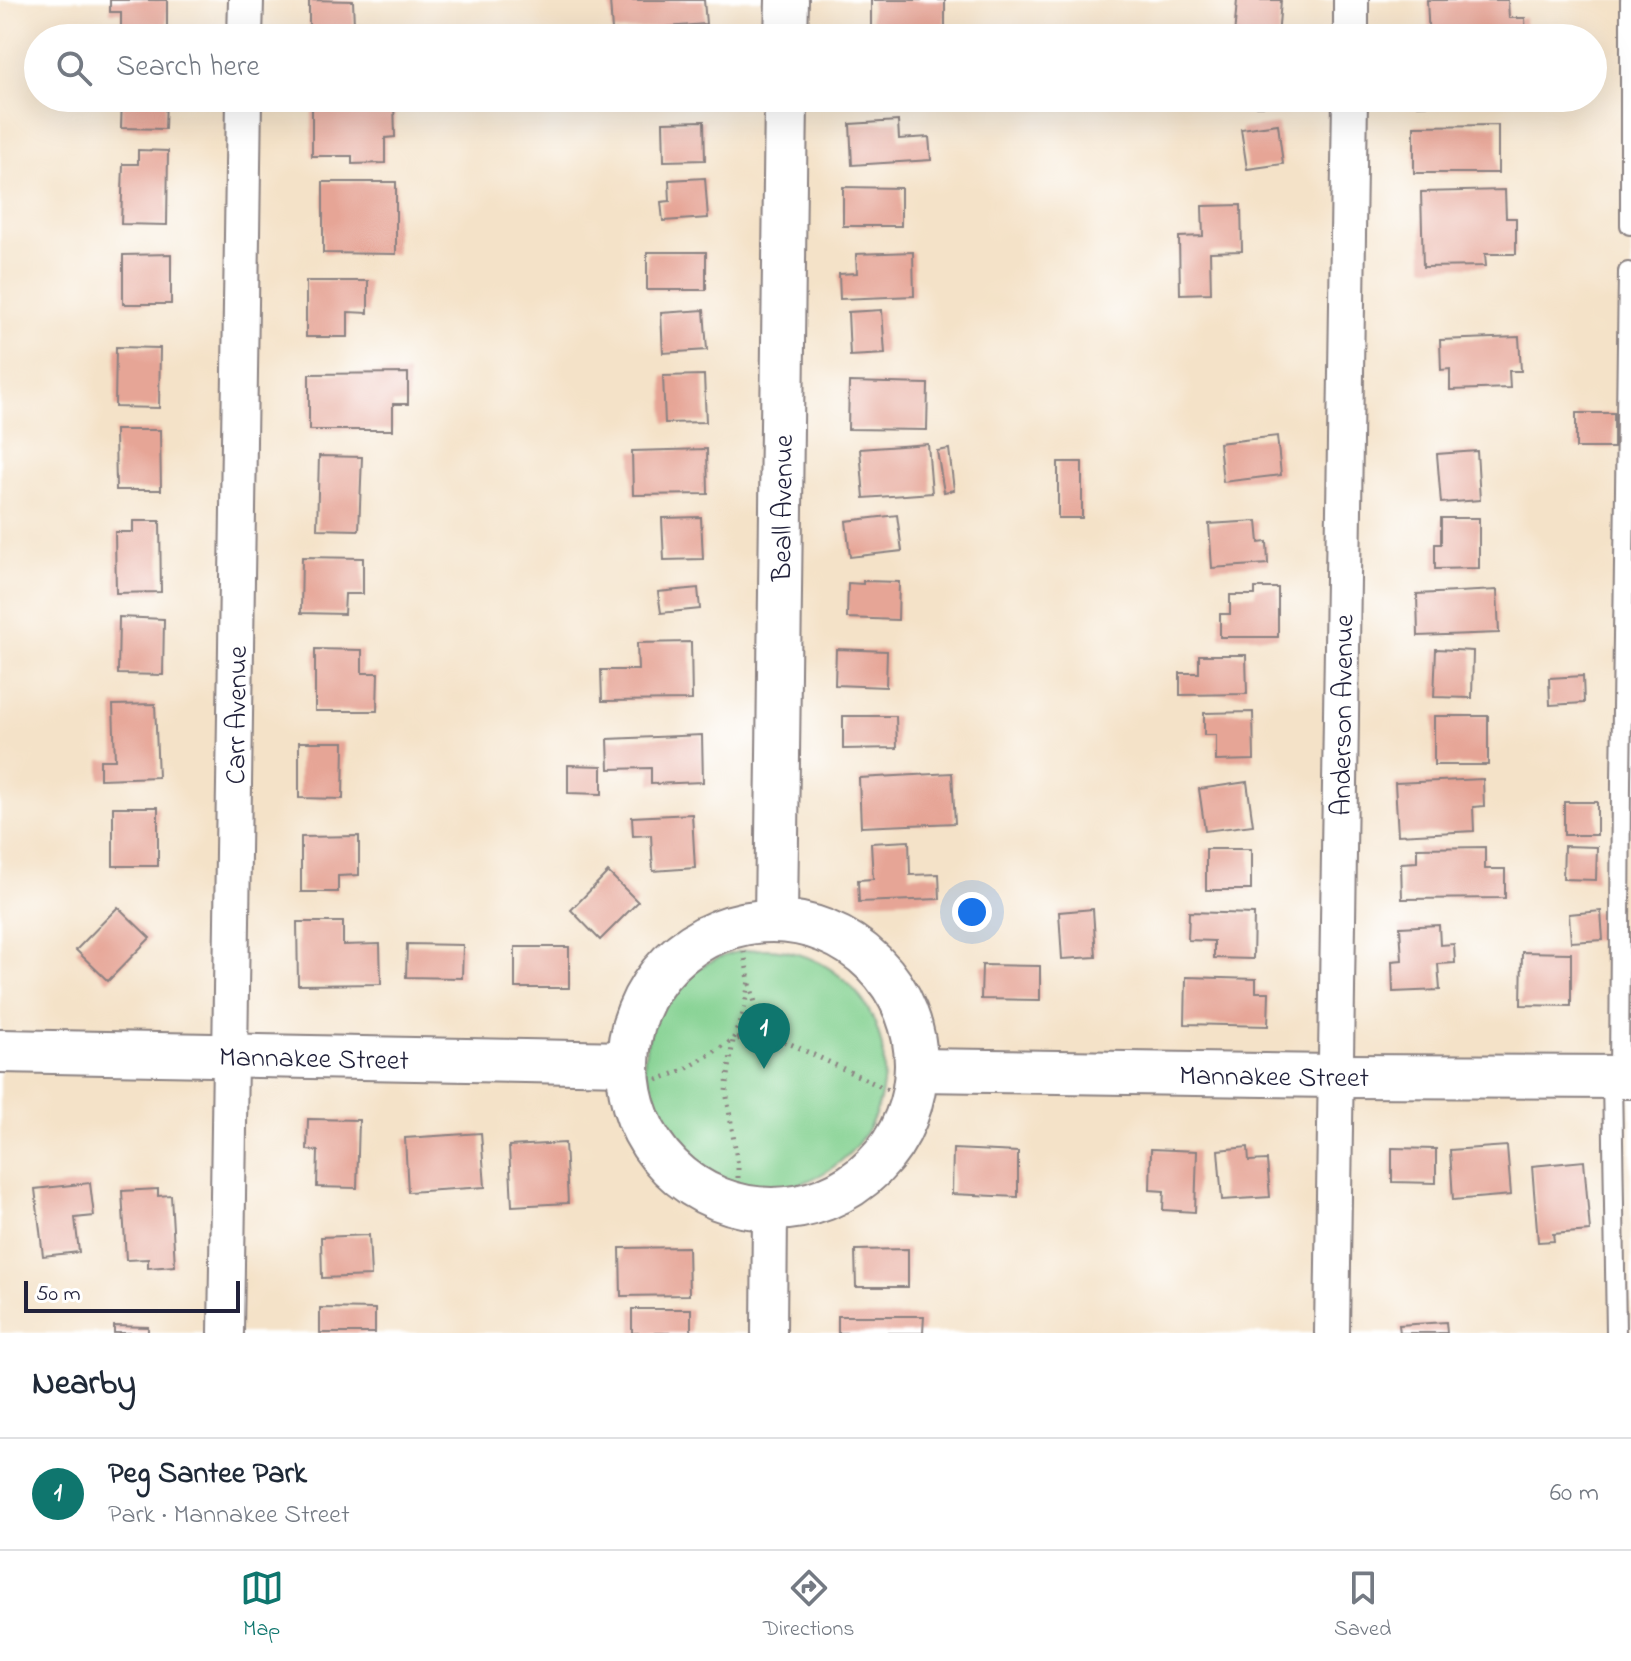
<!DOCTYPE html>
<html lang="en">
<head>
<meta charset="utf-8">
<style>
	body { margin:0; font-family:"Indie Flower",sans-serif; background:#f6f6f7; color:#1f2937 }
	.scale { position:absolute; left:24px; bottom:20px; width:216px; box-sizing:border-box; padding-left:8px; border:4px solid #22223b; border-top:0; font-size:22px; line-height:28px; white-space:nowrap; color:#22223b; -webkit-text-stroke:6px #fff; paint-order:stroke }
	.you { position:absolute; left:972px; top:912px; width:28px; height:28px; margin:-20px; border:6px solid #fff; border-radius:50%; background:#1a73e8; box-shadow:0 0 0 12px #1a73e833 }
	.badge { display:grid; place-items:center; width:52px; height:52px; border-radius:50%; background:#0f766e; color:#fff; font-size:26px; font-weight:700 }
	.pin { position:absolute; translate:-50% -66px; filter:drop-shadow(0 2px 4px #0008) }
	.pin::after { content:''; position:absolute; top:42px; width:28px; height:24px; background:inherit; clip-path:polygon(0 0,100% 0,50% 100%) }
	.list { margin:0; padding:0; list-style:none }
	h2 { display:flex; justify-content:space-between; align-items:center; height:104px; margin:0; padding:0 32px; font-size:34px }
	h2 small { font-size:26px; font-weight:400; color:#747a83 }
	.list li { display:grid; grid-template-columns:52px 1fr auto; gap:24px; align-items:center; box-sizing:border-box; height:112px; padding:0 32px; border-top:2px solid #e0e1e3 }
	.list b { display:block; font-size:30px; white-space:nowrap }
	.list p { margin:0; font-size:26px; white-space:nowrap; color:#747a83 }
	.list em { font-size:26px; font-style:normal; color:#747a83 }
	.icon { flex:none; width:44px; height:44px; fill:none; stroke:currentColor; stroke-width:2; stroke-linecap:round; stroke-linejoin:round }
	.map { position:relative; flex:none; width:1631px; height:1333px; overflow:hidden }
	.search { position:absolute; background:#fff; box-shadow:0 8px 32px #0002; left:24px; right:24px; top:24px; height:88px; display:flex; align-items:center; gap:20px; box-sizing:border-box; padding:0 28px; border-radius:44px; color:#747a83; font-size:30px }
	.sheet { height:216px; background:#fff }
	nav { display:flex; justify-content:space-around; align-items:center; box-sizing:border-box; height:112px; border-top:2px solid #e0e1e3; background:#fff; font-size:22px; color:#747a83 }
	nav a { display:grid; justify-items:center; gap:4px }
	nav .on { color:#0f766e }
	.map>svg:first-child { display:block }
	.green { fill:#82d08f; stroke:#527965; stroke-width:2 }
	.building { fill:#e6a596 }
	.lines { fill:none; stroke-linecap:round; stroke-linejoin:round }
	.service-casing { stroke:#8b8282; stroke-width:22 }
	.minor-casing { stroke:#8b8282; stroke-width:38 }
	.tertiary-casing { stroke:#8b8282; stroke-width:46 }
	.path { stroke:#8b8282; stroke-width:5; stroke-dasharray:2 6; stroke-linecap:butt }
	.service { stroke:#fff; stroke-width:18 }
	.minor { stroke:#fff; stroke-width:34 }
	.tertiary { stroke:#fff; stroke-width:42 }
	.labels { text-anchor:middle; stroke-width:8; stroke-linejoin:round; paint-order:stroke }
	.street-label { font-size:28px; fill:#22223b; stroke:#fff }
</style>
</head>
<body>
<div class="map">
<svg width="1631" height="1333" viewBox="0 0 1631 1333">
	<rect width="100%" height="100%" fill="#fff"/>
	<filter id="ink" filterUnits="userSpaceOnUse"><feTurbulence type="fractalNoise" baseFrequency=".0125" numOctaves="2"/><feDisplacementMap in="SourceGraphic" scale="16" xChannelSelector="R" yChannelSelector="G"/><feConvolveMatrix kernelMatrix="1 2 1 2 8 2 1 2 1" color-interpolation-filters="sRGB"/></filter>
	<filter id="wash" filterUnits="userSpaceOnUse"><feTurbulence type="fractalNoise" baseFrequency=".006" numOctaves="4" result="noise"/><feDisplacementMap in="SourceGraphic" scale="32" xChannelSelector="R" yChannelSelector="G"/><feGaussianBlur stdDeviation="1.8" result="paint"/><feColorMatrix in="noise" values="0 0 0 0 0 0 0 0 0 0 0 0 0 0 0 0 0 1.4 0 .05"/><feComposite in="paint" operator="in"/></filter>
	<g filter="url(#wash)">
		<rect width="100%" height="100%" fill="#f4e2c8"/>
		<!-- green -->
		<circle class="green" cx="764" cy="1069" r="120"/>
		<g id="blocks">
			<!-- building -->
			<g class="building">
				<polygon points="110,0 167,0 167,38 121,38 121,12 110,12"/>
				<polygon points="309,0 353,1 354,25 375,25 375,38 309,38"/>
				<polygon points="610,0 704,0 706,24 612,31"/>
				<polygon points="871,0 945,0 945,30 871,31"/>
				<polygon points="1237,0 1281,0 1278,38 1234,37"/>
				<polygon points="1427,0 1508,0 1509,18 1525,18 1526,38 1429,38"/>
				<polygon points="122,98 166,98 165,129 121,128"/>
				<polygon points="1200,98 1273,98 1274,106 1200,106"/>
				<polygon points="1417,98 1462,98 1463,103 1418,105"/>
				<polygon points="312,101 394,101 395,137 385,138 385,163 352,164 352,156 312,156"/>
				<polygon points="704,121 705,160 664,161 663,122"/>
				<polygon points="898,121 899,139 929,137 931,160 852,165 850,124"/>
				<polygon points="1278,124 1283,164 1247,169 1241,129"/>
				<polygon points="1498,125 1498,173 1414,173 1414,126"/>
				<polygon points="138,150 168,151 167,225 121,224 123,164 138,164"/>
				<polygon points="705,178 708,218 663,221 661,202 670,201 669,180"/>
				<polygon points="323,182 396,182 396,254 323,253"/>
				<polygon points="843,187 901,188 901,226 843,226"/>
				<polygon points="1505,190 1506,218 1516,218 1516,254 1485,254 1486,266 1423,267 1421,192"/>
				<polygon points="1241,205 1242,251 1210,252 1211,293 1180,294 1179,237 1203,236 1202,206"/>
				<rect x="647" y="252" width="59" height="38"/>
				<polygon points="913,252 914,296 840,299 839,274 857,273 856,254"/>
				<polygon points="171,254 171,304 123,304 123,255"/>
				<polygon points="306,281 368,281 368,313 348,312 348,337 306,337"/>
				<polygon points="704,310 707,350 663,353 661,313"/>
				<polygon points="882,310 885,354 850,356 848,312"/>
				<polygon points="1519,337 1521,371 1509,371 1510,388 1450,390 1450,369 1441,370 1440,340"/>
				<polygon points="116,347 160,348 159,408 115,407"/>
				<polygon points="408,373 408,404 393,404 393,430 309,430 309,374"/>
				<polygon points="704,375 706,422 665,423 663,376"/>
				<polygon points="849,382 928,384 927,430 848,429"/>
				<rect x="1576" y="413" width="38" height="35"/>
				<polygon points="115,430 160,430 161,490 116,490"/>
				<polygon points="1277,436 1281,475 1223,482 1219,443"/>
				<polygon points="928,444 932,493 864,498 860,449"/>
				<polygon points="707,449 708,494 633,495 632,451"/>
				<polygon points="949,449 954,490 944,492 937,451"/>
				<polygon points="1477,451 1480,500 1441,503 1437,454"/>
				<polygon points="319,456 362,457 359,530 317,529"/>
				<rect x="1058" y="462" width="24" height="56"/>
				<polygon points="897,515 902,551 850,557 846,521"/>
				<polygon points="701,517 703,559 664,560 662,518"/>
				<polygon points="1441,518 1479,518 1479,568 1435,569 1435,544 1441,544"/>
				<polygon points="133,521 160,521 161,592 116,593 115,532 133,532"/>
				<polygon points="1257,521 1259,543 1267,542 1268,564 1212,568 1209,524"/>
				<polygon points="302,557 363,558 363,594 345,594 344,614 301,613"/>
				<polygon points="863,581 899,582 898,620 847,618 848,583 863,584"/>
				<polygon points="698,588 700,609 661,613 658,592"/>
				<polygon points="1255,588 1278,588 1278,637 1220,637 1220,614 1230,614 1230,595 1255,595"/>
				<polygon points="1497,590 1499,633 1418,636 1417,594"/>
				<polygon points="119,617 164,619 163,675 118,674"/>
				<polygon points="691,642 692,700 602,701 601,670 638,670 637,643"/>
				<polygon points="315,649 362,650 362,673 378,673 377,711 315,711"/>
				<polygon points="836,649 887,651 886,687 835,685"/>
				<polygon points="1436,649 1473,651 1472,698 1434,697"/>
				<polygon points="1199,655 1246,655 1247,694 1180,695 1180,673 1199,673"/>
				<polygon points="1583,676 1584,703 1550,705 1549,678"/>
				<polygon points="155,704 158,777 100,779 100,760 115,760 113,705"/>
				<polygon points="1253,712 1254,760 1216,761 1216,735 1204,735 1204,713"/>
				<polygon points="843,716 896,716 897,748 843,749"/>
				<rect x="1434" y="716" width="54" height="49"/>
				<polygon points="702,735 703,782 651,784 651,768 609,769 608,739"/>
				<polygon points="299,742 344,742 343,799 299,798"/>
				<polygon points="568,765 602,766 602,794 568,793"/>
				<polygon points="952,773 955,823 861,827 859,778"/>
				<polygon points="1483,779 1484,806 1473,807 1474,831 1398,835 1395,783"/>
				<polygon points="1247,782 1253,825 1205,831 1199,789"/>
				<rect x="1564" y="802" width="33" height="33"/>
				<rect x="113" y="807" width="45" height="59"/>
				<polygon points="692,814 695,868 653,871 651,835 633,836 632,817"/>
				<polygon points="359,836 359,875 338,876 338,892 301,892 301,837"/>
				<polygon points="909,841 910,875 939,874 940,899 859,902 858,880 873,879 871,843"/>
				<polygon points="1564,846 1597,847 1596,880 1563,879"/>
				<polygon points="1485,847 1485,869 1505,869 1505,898 1402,899 1401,863 1417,862 1417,848"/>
				<rect x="1206" y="849" width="45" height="41"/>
				<polygon points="608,872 638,902 600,940 571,910"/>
				<polygon points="118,907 150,938 108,981 76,950"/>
				<polygon points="1093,909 1096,957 1062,959 1059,912"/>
				<polygon points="1601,911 1603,940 1571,942 1569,914"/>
				<polygon points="1189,912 1254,914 1253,959 1214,958 1214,941 1188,940"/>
				<polygon points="297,922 343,922 343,945 380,944 381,984 298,985"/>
				<polygon points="1439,925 1440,945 1454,944 1455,963 1438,964 1440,990 1393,992 1392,961 1402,960 1400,927"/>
				<polygon points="407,944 463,945 462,978 406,977"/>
				<rect x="515" y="947" width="54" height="41"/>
				<polygon points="1522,952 1571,953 1571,1006 1521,1005"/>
				<polygon points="982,965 1040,966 1040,1000 981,999"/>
				<polygon points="1186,977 1256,979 1256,992 1269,992 1268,1026 1185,1024"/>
				<polygon points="308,1119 359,1120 357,1188 317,1187 318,1151 307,1150"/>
				<polygon points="481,1133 485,1187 408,1192 405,1138"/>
				<polygon points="565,1143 568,1203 512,1206 509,1146"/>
				<polygon points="1507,1146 1511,1195 1453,1200 1450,1150"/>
				<polygon points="1248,1147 1249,1161 1267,1160 1270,1197 1222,1200 1218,1150"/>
				<polygon points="1392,1148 1436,1149 1436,1183 1392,1182"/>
				<polygon points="953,1149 1018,1152 1018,1197 952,1194"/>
				<polygon points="1151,1149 1197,1151 1195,1212 1163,1210 1164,1191 1150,1190"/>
				<polygon points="1584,1161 1590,1231 1553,1234 1554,1241 1538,1242 1532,1166"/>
				<polygon points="90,1183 94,1216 75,1218 79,1252 43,1256 35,1189"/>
				<polygon points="158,1189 158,1196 171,1195 175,1266 148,1268 148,1259 126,1260 122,1191"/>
				<polygon points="369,1235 371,1276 322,1278 321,1237"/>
				<polygon points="688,1247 689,1295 621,1296 620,1248"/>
				<polygon points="908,1249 908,1287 856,1287 855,1250"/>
				<polygon points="320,1308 375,1309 375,1333 320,1333"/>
				<rect x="632" y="1309" width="59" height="24"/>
				<polygon points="838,1316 924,1316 923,1333 838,1333"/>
				<polygon points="1446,1322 1447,1333 1400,1333 1399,1325"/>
				<polygon points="114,1326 148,1327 148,1333 114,1333"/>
			</g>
		</g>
	</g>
	<g filter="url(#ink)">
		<use href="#blocks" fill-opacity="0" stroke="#8b8282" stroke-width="2"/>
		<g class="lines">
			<!-- service casing -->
			<g class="service-casing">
				<g id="service">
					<polyline points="1630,225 1630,0"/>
					<polyline points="1612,1077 1616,1333"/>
					<polyline points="1619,1077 1621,782 1628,272"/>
				</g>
			</g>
			<!-- minor casing -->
			<g class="minor-casing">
				<g id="minor">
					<polyline points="245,38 246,0"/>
					<polyline points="1351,38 1351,0"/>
					<path id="s1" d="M226,1333L244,98"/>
					<polyline points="769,1333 770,1210"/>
					<path id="s2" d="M1332,1333L1350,98"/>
				</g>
			</g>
			<!-- tertiary casing -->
			<g class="tertiary-casing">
				<g id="tertiary">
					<polyline points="786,38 787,0"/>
					<path id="s3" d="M776,920L786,98"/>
					<circle cx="772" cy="1065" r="144"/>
					<path id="s4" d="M0,1051L627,1063"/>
					<path id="s5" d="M916,1070L1335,1076L1631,1077"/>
				</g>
			</g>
			<!-- path -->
			<g class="path">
				<polyline points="750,984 758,1014 777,1037"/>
				<polyline points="657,1080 684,1070 733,1040 744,1011 749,980 742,941"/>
				<polyline points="738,1194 738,1166 726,1091 733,1040 752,1035 778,1038 888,1090"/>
			</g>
			<!-- service -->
			<use href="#service" class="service"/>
			<!-- minor -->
			<use href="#minor" class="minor"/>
			<!-- tertiary -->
			<use href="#tertiary" class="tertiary"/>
		</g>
	</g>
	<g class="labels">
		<!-- street labels -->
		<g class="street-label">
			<text dy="10" stroke="none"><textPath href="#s3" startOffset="412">Beall Avenue</textPath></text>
			<text dy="10" stroke="none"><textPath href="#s2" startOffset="618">Anderson Avenue</textPath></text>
			<text dy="10" stroke="none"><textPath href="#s1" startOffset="618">Carr Avenue</textPath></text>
			<text dy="10" stroke="none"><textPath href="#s4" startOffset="314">Mannakee Street</textPath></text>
			<text dy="10" stroke="none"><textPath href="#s5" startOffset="358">Mannakee Street</textPath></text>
		</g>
	</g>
</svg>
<div class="scale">50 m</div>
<div class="you"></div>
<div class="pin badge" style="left:764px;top:1069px">1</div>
<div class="search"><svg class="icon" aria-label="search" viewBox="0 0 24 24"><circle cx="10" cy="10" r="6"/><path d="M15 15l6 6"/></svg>Search here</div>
</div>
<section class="sheet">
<h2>Nearby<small></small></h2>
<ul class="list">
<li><span class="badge">1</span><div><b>Peg Santee Park</b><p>Park · Mannakee Street</p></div><em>60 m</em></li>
</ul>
</section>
<nav>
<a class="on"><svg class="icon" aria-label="map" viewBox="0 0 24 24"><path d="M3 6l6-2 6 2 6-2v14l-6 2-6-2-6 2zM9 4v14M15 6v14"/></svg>Map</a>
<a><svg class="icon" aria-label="directions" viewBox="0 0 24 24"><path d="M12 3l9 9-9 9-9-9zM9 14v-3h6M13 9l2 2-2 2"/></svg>Directions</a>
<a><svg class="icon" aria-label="saved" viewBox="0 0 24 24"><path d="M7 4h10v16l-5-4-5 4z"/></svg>Saved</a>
</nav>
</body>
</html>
